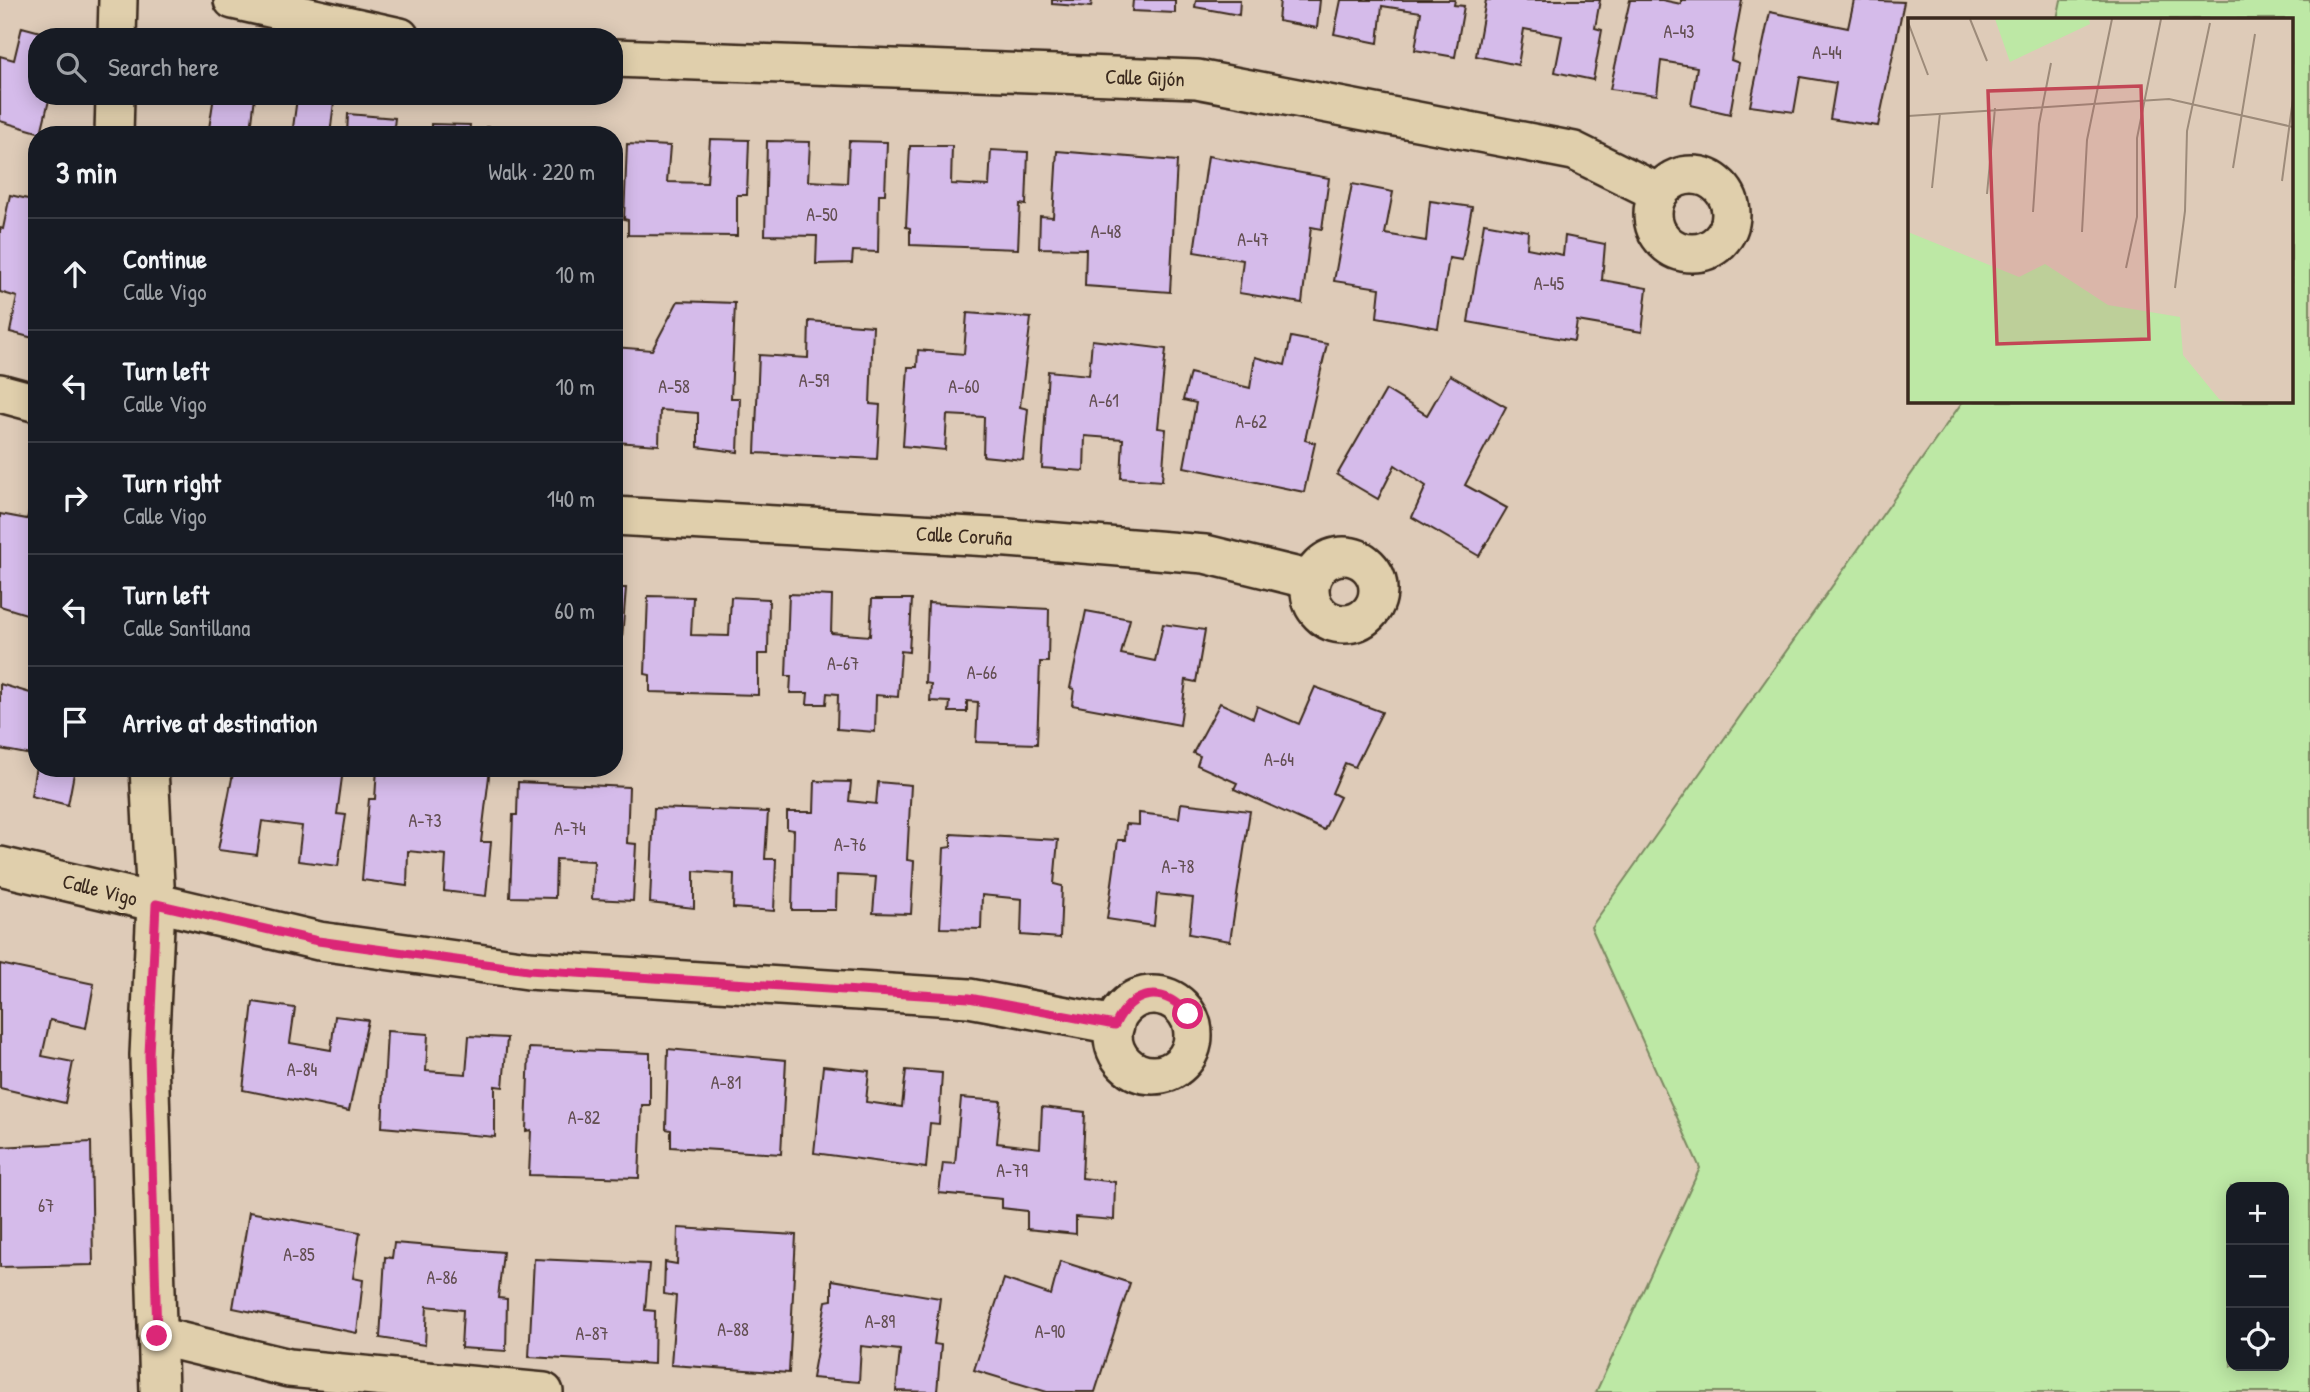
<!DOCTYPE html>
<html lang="en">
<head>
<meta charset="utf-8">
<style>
	body { margin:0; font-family:"Patrick Hand",sans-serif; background:#242831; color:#f1f3f6 }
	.controls { position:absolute; right:21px; bottom:21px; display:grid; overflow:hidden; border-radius:14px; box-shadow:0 4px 18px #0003 }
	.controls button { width:63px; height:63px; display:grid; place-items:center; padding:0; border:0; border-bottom:2px solid #363941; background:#171b24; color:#f1f3f6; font:35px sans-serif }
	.stop { position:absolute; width:21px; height:21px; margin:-16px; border:5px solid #db2777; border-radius:50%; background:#fff }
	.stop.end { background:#db2777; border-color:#fff; box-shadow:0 2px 7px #0008 }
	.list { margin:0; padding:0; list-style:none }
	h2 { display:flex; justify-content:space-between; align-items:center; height:91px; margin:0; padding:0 28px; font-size:30px }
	h2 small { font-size:23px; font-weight:400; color:#9ea1a6 }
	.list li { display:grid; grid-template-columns:46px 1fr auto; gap:21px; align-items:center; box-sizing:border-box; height:112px; padding:0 28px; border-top:2px solid #363941 }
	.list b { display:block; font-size:26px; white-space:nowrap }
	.list p { margin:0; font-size:23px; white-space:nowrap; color:#9ea1a6 }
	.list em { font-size:23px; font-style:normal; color:#9ea1a6 }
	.icon { flex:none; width:38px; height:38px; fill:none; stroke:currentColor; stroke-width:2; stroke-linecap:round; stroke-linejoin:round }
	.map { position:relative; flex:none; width:2310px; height:1392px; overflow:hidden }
	.search { position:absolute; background:#171b24; box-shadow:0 4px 18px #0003; left:28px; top:28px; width:595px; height:77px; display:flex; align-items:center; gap:18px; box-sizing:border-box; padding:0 24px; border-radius:28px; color:#9ea1a6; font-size:26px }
	.panel { position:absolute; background:#171b24; box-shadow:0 4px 18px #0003; left:28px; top:126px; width:595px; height:651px; border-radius:28px }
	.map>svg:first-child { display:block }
	.green { fill:#bde8a5; stroke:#7c8962; stroke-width:2; fill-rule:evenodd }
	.building { fill:#d5bbea; stroke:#3b2a1e; stroke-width:2 }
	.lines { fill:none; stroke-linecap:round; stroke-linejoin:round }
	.minor-casing { stroke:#3b2a1e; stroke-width:42 }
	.minor { stroke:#e0cfac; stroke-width:37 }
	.route { stroke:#db2777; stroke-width:9 }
	.labels { text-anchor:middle; stroke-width:7; stroke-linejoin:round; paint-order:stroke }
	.number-label { font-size:18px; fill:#624e51 }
	.street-label { font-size:21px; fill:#3b2a1e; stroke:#e0cfac }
	.inset-road { fill:none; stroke:#9d8b7a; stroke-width:2 }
	.view { fill:#c24655; fill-opacity:0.15; stroke:#c24655; stroke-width:3.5 }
	.inset-edge { fill:none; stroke:#3b2a1e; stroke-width:3.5 }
</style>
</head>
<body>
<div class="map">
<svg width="2310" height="1392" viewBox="0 0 2310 1392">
	<rect width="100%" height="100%" fill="#decbb8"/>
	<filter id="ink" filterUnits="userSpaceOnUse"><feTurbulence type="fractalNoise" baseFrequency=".0143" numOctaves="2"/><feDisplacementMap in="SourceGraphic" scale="14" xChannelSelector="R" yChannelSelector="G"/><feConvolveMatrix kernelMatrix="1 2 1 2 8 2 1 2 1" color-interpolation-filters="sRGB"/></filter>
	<g filter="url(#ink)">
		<!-- green -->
		<path class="green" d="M2061,0H2310V1392H1596L1700,1168L1591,927L1963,401H2291V19H2057ZM2231,1187H2284V1366H2231Z"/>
		<!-- building -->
		<g class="building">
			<polygon points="1052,0 1092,0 1091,7 1052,4"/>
			<polygon points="1133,0 1175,0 1175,13 1132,11"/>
			<polygon points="1196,0 1240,0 1239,15 1195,7"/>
			<polygon points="1280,0 1320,0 1317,28 1278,21"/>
			<polygon points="1341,0 1455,0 1454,5 1464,6 1455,57 1415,50 1421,12 1382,6 1378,43 1334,34"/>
			<polygon points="1486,0 1600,0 1595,28 1602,30 1593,80 1555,72 1562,36 1524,29 1518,65 1476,56"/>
			<polygon points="1630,0 1662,0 1681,4 1681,0 1742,0 1731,60 1739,63 1730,114 1691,105 1697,67 1661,61 1657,95 1610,89"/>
			<polygon points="1854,0 1904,2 1878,126 1830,119 1836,83 1800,77 1794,112 1750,106 1770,12 1848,28"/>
			<polygon points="22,27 59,37 37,37 37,96 50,96 41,133 0,121 0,56 14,60"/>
			<polygon points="214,96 255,96 251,130 283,135 208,135"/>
			<polygon points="297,98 334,102 330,135 292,135"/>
			<polygon points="348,114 395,118 393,135 347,135"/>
			<polygon points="431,124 470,125 469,135 431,135"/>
			<polygon points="487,127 532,130 532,135 487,135"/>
			<polygon points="568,131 609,132 609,135 568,135"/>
			<polygon points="710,139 749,140 747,195 737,195 737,236 628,235 628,220 624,219 627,144 670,146 667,182 707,183"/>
			<polygon points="767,141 810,142 808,181 847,183 849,141 887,142 885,194 879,194 878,252 853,251 852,263 816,264 817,236 765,235"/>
			<polygon points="910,146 952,146 951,184 989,186 991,150 1028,152 1026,205 1020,204 1018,249 910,245 910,228 906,227"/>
			<polygon points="1057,151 1177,161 1170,292 1085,286 1086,249 1039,248 1040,216 1053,217"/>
			<polygon points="1208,156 1329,178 1322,229 1311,227 1302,303 1239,293 1243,260 1194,252"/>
			<polygon points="1352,184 1393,192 1385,234 1426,241 1430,201 1472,207 1462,260 1449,258 1438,328 1377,317 1380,288 1334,281"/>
			<polygon points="10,195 37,201 37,339 10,332 17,297 0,292 0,228 3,229"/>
			<polygon points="1484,223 1528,231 1527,248 1563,255 1565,236 1605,244 1602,280 1647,288 1642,332 1577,321 1574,341 1468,322"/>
			<polygon points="678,301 735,303 731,398 740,398 738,452 698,447 698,413 660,410 659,445 614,442 618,376 614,376 614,347 652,350"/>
			<polygon points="967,313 1031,318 1020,407 1028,409 1023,460 983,456 984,417 947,415 945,450 903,446 908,367 917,367 918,350 964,354"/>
			<polygon points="809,321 873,326 870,404 880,405 877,459 755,453 759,355 808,358"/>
			<polygon points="1291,337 1327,344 1305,440 1315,443 1304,492 1184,467 1196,403 1183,400 1190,373 1250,388 1255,357 1285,365"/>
			<polygon points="1092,340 1166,349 1158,428 1166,429 1162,481 1121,478 1123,439 1085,436 1084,471 1042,468 1048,371 1089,375"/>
			<polygon points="1450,375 1506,407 1465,485 1507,508 1479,556 1412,517 1426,486 1395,465 1378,499 1337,475 1386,390 1427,415"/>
			<polygon points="36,487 37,488 36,617 0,606 0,514 27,519"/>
			<polygon points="614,588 626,588 618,688 614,687"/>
			<polygon points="789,594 832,596 831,633 870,636 872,599 912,599 909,652 901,651 898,697 876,695 875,732 837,729 838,694 827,693 826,704 807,704 808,693 790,693 791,676 786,676"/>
			<polygon points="648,596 693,597 691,635 729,636 731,597 769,599 768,654 758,654 758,695 650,692 650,675 645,674"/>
			<polygon points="928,603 1049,609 1048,662 1040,662 1037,744 976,742 978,702 967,701 967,712 949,712 950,702 930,701 931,684 925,683"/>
			<polygon points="1086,611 1130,619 1121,654 1155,661 1163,624 1205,630 1196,682 1186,680 1180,725 1072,705 1074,689 1070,688"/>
			<polygon points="0,684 37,695 37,756 0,749"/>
			<polygon points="1315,687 1382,712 1355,767 1345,763 1332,793 1340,797 1324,830 1234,789 1237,783 1197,765 1200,756 1193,753 1220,703 1253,718 1257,706 1299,724"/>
			<polygon points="37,760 37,768 75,768 68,805 31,796"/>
			<polygon points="234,768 343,770 337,814 346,815 338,866 298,861 302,826 262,821 257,855 218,850"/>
			<polygon points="377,768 490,768 481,842 491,842 486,896 444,891 446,855 408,851 407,886 362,880 369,799 375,799"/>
			<polygon points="815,781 851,782 849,801 876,804 878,782 911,785 907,860 914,861 911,914 873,913 876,877 837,875 836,910 792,910 794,830 787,829 787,812 814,812"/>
			<polygon points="518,782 629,787 627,843 636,844 633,901 592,899 594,861 556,859 555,898 510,897 513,815 517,815"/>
			<polygon points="1181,803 1250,811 1230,941 1189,934 1193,898 1157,894 1154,926 1107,919 1118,840 1125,840 1126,824 1139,825 1139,813 1179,818"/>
			<polygon points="654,808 768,812 765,859 776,859 774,911 733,908 734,874 694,871 694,908 650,903"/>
			<polygon points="951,834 1058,840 1054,884 1062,886 1060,938 1021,935 1022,899 982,895 981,929 940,928 944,848 951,847"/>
			<polygon points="0,964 94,984 86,1028 50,1020 42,1056 73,1062 65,1103 0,1088"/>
			<polygon points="253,1002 295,1008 290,1043 331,1050 335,1016 368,1020 349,1111 243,1090"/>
			<polygon points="387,1031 428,1034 426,1071 466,1074 469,1036 507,1038 503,1087 495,1086 495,1137 382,1127"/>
			<polygon points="529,1048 650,1053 650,1105 642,1105 639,1178 529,1175 531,1130 526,1131"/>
			<polygon points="668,1049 786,1060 781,1154 671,1147 671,1130 666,1129"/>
			<polygon points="823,1066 869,1071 866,1102 902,1107 906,1070 942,1073 939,1124 930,1123 926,1168 814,1153"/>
			<polygon points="961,1098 1001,1101 997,1143 1040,1148 1042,1107 1085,1112 1082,1178 1115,1182 1114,1220 1076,1217 1076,1234 1027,1229 1027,1211 1002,1208 1002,1199 939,1193 943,1163 955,1164"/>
			<polygon points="91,1142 93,1265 0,1267 0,1147"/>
			<polygon points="249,1212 360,1232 353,1278 363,1280 357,1333 233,1308"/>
			<polygon points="678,1228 796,1235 789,1373 671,1365 676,1296 664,1294 665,1262 677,1264"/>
			<polygon points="394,1243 503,1252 498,1298 507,1299 506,1351 461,1348 463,1310 427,1306 425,1345 380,1338 385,1257 392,1258"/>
			<polygon points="534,1259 649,1264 645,1310 655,1311 654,1364 529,1357"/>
			<polygon points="1060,1261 1130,1283 1095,1392 1047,1392 974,1370 1004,1279 1051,1295"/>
			<polygon points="832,1280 940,1298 934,1344 941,1345 937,1392 896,1391 900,1350 861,1346 859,1382 812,1378 826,1301 832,1300"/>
		</g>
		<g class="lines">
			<!-- minor casing -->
			<g class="minor-casing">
				<g id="minor">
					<polyline points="233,0 400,37"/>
					<polyline points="117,37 118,0"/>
					<polyline points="614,58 1197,79 1574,151 1659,193"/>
					<polyline points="114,135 115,96"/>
					<circle cx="1692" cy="214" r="39"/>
					<polyline points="0,393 37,403"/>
					<polyline points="614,516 1008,538 1205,554 1311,580"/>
					<circle cx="1344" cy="590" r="34"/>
					<polyline points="149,768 156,904 149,1055 159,1392"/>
					<polyline points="0,866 319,941 528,970 969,998 1115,1025"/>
					<circle cx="1153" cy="1035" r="40"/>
					<polyline points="157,1336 289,1368 544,1392"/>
				</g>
			</g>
			<!-- minor -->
			<use href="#minor" class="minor"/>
		</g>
	</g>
	<g class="lines" filter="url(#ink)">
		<!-- route -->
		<path class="route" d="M157,1336L149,1055L156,904L318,941L528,970L969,998L1115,1025C1132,990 1162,985 1188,1014"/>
	</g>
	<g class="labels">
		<!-- number labels -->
		<g class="number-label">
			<text x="1679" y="38">A-43</text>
			<text x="1827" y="59">A-44</text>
			<text x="822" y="221">A-50</text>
			<text x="1106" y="238">A-48</text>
			<text x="1253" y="246">A-47</text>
			<text x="1549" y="290">A-45</text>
			<text x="814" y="387">A-59</text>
			<text x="674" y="393">A-58</text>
			<text x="964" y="393">A-60</text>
			<text x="1104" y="407">A-61</text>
			<text x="1251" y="428">A-62</text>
			<text x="843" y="670">A-67</text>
			<text x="982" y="679">A-66</text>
			<text x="1279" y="766">A-64</text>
			<text x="425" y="827">A-73</text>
			<text x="570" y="835">A-74</text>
			<text x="850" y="851">A-76</text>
			<text x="1178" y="873">A-78</text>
			<text x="302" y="1076">A-84</text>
			<text x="726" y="1089">A-81</text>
			<text x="584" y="1124">A-82</text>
			<text x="1012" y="1177">A-79</text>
			<text x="46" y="1212">67</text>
			<text x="299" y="1261">A-85</text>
			<text x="442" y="1284">A-86</text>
			<text x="880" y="1328">A-89</text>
			<text x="733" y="1336">A-88</text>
			<text x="1050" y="1338">A-90</text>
			<text x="592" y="1340">A-87</text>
		</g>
		<!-- street labels -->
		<g class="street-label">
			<text transform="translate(1145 78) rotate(2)" y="7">Calle Gijón</text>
			<text transform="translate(964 536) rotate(3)" y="7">Calle Coruña</text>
			<text transform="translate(100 890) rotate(14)" y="7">Calle Vigo</text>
		</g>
	</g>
	<!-- overview -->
	<g transform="translate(1908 18)">
		<rect width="385" height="385" fill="#decbb8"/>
		<path d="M87,1H181L182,6L102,44ZM0,214L111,259L137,246L200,287L272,299L275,337L311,381L319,384H0Z" fill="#bde8a5"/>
		<path class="inset-road" d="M62,1L79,43M0,4L20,57M0,98L261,81L385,109M325,150L347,16M374,163L385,81M24,170L32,95M79,176L87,90M125,194L131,106L143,45M174,214L179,122L204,1M218,250L229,199V120L253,1M267,270L277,193L279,113L302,5"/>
		<path class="view" d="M233,68L241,321L89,326L80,73Z"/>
		<rect width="385" height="385" class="inset-edge"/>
	</g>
</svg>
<div class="controls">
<button>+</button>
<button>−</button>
<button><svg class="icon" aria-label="locate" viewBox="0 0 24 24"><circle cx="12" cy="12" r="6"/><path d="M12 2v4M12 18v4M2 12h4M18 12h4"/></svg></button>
</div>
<div class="stop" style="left:1188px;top:1014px"></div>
<div class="stop end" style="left:157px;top:1336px"></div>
<div class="search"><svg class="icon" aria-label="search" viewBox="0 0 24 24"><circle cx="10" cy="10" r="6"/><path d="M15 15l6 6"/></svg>Search here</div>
<section class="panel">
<h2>3 min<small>Walk · 220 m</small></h2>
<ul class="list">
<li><svg class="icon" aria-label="ahead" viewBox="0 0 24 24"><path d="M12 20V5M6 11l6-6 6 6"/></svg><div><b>Continue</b><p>Calle Vigo</p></div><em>10 m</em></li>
<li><svg class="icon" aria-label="left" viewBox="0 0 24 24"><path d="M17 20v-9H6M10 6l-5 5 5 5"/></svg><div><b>Turn left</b><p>Calle Vigo</p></div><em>10 m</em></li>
<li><svg class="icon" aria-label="right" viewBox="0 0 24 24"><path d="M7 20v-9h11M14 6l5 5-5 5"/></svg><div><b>Turn right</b><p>Calle Vigo</p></div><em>140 m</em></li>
<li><svg class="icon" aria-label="left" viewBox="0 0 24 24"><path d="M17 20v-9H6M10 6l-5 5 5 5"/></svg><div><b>Turn left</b><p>Calle Santillana</p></div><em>60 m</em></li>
<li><svg class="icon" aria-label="arrive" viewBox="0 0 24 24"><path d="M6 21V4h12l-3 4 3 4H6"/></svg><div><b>Arrive at destination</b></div></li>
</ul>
</section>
</div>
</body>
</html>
